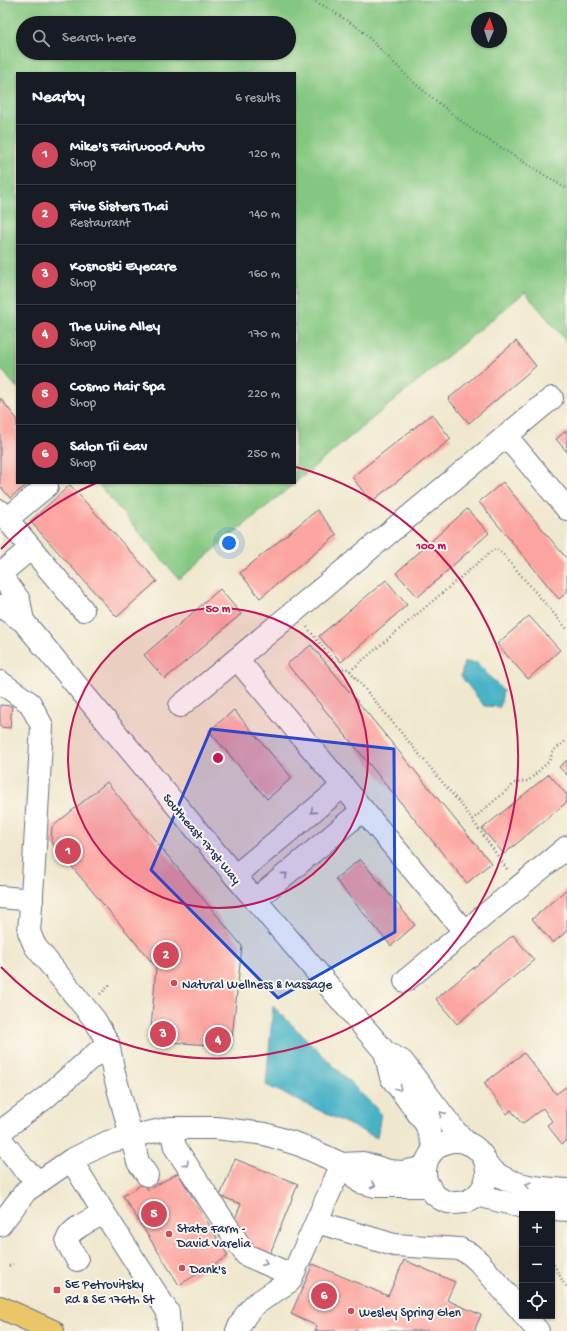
<!DOCTYPE html>
<html lang="en">
<head>
<meta charset="utf-8">
<style>
	body { margin:0; font-family:"Gochi Hand",sans-serif; background:#242831; color:#f1f3f6 }
	.controls { position:absolute; right:12px; bottom:12px; display:grid; overflow:hidden; border-radius:0px; box-shadow:0 1px 3px #0004 }
	.controls button { width:36px; height:36px; display:grid; place-items:center; padding:0; border:0; border-bottom:1px solid #363941; background:#171b24; color:#f1f3f6; font:20px sans-serif }
	.compass { position:absolute; left:471px; top:12px; width:36px; height:36px; border-radius:50%; background:#171b24; box-shadow:0 1px 3px #0004; rotate:3deg }
	.you { position:absolute; left:229px; top:543px; width:14px; height:14px; margin:-10px; border:3px solid #fff; border-radius:50%; background:#1a73e8; box-shadow:0 0 0 6px #1a73e833 }
	.badge { display:grid; place-items:center; width:26px; height:26px; border-radius:50%; background:#d1495b; color:#fff; font-size:13px; font-weight:700 }
	.pin { position:absolute; translate:-50% -50%; border:2px solid #fff; box-shadow:0 1px 4px #0006 }
	.list { margin:0; padding:0; list-style:none }
	h2 { display:flex; justify-content:space-between; align-items:center; height:52px; margin:0; padding:0 16px; font-size:17px }
	h2 small { font-size:13px; font-weight:400; color:#9ea1a6 }
	.list li { display:grid; grid-template-columns:26px 1fr auto; gap:12px; align-items:center; box-sizing:border-box; height:60px; padding:0 16px; border-top:1px solid #363941 }
	.list b { display:block; font-size:15px; white-space:nowrap }
	.list p { margin:0; font-size:13px; white-space:nowrap; color:#9ea1a6 }
	.list em { font-size:13px; font-style:normal; color:#9ea1a6 }
	.icon { flex:none; width:22px; height:22px; fill:none; stroke:currentColor; stroke-width:2; stroke-linecap:round; stroke-linejoin:round }
	.map { position:relative; flex:none; width:567px; height:1331px; overflow:hidden }
	.search { position:absolute; background:#171b24; box-shadow:0 1px 3px #0004; left:16px; top:16px; width:280px; height:44px; display:flex; align-items:center; gap:10px; box-sizing:border-box; padding:0 14px; border-radius:22px; color:#9ea1a6; font-size:15px }
	.panel { position:absolute; background:#171b24; box-shadow:0 1px 3px #0004; left:16px; top:72px; width:280px; height:412px; border-radius:0px }
	.map>svg:first-child { display:block }
	.green { fill:#84c780; stroke:#507b6f; fill-rule:evenodd }
	.water { fill:#48b3c6; stroke:#327192 }
	.building { fill:#fca49f }
	.lines { fill:none; stroke-linecap:round; stroke-linejoin:round }
	.minor-casing { stroke:#667085; stroke-width:24 }
	.major-casing { stroke:#667085; stroke-width:24 }
	.path { stroke:#667085; stroke-width:2.5; stroke-dasharray:1 3; stroke-linecap:butt }
	.minor { stroke:#fff; stroke-width:22 }
	.major { stroke:#ebc669; stroke-width:22 }
	.oneway { stroke:#8d97ae }
	.marked { fill:#1d4ed8; fill-opacity:0.2; stroke:#1d4ed8; stroke-width:3; stroke-linejoin:round }
	.ring { fill:none; stroke:#c2185b; stroke-width:2 }
	.poi-dot { fill:#d1495b; stroke:#fbf7ec; stroke-width:1.5 }
	.labels { text-anchor:middle; stroke-width:4; stroke-linejoin:round; paint-order:stroke }
	.street-label { font-size:13px; fill:#1b2f5e; stroke:#fbf7ec }
	.poi-label { font-size:13px; fill:#1b2f5e; stroke:#fbf7ec; text-anchor:start }
	.centre { fill:#c2185b; stroke:#fbf7ec; stroke-width:2 }
	.ring-label { font-size:12px; text-anchor:middle; font-weight:bold; fill:#c2185b; stroke:#fbf7ec; stroke-width:4; stroke-linejoin:round; paint-order:stroke }
</style>
</head>
<body>
<div class="map">
<svg width="567" height="1331" viewBox="0 0 567 1331">
	<rect width="100%" height="100%" fill="#fbf7ec"/>
	<filter id="ink" filterUnits="userSpaceOnUse"><feTurbulence type="fractalNoise" baseFrequency=".025" numOctaves="2"/><feDisplacementMap in="SourceGraphic" scale="8" xChannelSelector="R" yChannelSelector="G"/><feConvolveMatrix kernelMatrix="1 2 1 2 8 2 1 2 1" color-interpolation-filters="sRGB"/></filter>
	<filter id="wash" filterUnits="userSpaceOnUse"><feTurbulence type="fractalNoise" baseFrequency=".012" numOctaves="4" result="noise"/><feDisplacementMap in="SourceGraphic" scale="16" xChannelSelector="R" yChannelSelector="G"/><feGaussianBlur stdDeviation="0.9" result="paint"/><feColorMatrix in="noise" values="0 0 0 0 0 0 0 0 0 0 0 0 0 0 0 0 0 1.4 0 .05"/><feComposite in="paint" operator="in"/></filter>
	<g filter="url(#wash)">
		<rect width="100%" height="100%" fill="#f0e8ce"/>
		<!-- green -->
		<path class="green" d="M0,0H567V342L525,292L179,579L97,483H295V73H17V388L0,368ZM477,18H501V42H477ZM23,23H289V53H23Z"/>
		<!-- water -->
		<g class="water">
			<polygon points="464,662 477,663 503,691 500,707 484,706 461,676"/>
			<polygon points="273,1006 381,1113 377,1138 266,1085"/>
		</g>
		<g id="blocks">
			<!-- building -->
			<g class="building">
				<polygon points="516,341 536,366 469,423 448,399"/>
				<polygon points="0,398 17,419 17,483 29,483 10,498 0,486"/>
				<polygon points="432,414 451,439 371,502 352,477"/>
				<polygon points="567,430 567,452 556,439"/>
				<polygon points="503,482 567,559 567,592 559,599 479,502"/>
				<polygon points="70,485 157,581 117,617 30,521"/>
				<polygon points="467,509 489,533 418,597 396,573"/>
				<polygon points="317,510 337,535 260,598 240,573"/>
				<polygon points="386,580 407,605 341,662 319,636"/>
				<polygon points="220,589 241,614 165,679 144,655"/>
				<polygon points="529,616 560,650 528,679 497,644"/>
				<polygon points="311,645 491,863 467,883 287,664"/>
				<polygon points="0,705 12,706 10,728 0,727"/>
				<polygon points="234,710 292,778 267,799 209,731"/>
				<polygon points="567,760 567,775 559,767"/>
				<polygon points="549,774 567,795 567,802 504,854 482,829"/>
				<polygon points="107,782 242,946 231,1047 160,1041 151,1029 156,967 51,842 52,827"/>
				<polygon points="360,859 415,925 391,946 335,879"/>
				<polygon points="567,889 567,931 553,943 532,919"/>
				<polygon points="513,935 534,960 457,1024 436,999"/>
				<polygon points="524,1053 556,1094 567,1086 567,1140 562,1144 547,1125 552,1121 543,1108 522,1124 511,1110 507,1114 484,1083"/>
				<polygon points="235,1159 298,1184 269,1256 243,1246 247,1235 231,1229 241,1204 220,1196"/>
				<polygon points="178,1173 228,1256 179,1285 123,1196 144,1183 148,1190"/>
				<polygon points="404,1260 455,1282 447,1300 481,1315 474,1331 315,1331 317,1326 291,1314 313,1264 388,1296"/>
			</g>
		</g>
	</g>
	<g filter="url(#ink)">
		<use href="#blocks" fill-opacity="0" stroke="#667085" stroke-width="1"/>
		<g class="lines">
			<!-- minor casing -->
			<g class="minor-casing">
				<g id="minor">
					<polyline points="506,436 567,509"/>
					<polyline points="0,511 83,610"/>
					<polyline points="7,519 47,486"/>
					<polyline points="0,574 19,600 23,621"/>
					<polyline points="0,574 31,548"/>
					<polyline points="0,606 23,621 235,876 385,1052 402,1061 455,1131 467,1143"/>
					<polyline points="237,659 465,932"/>
					<polyline points="0,682 30,703 42,726 33,880 29,932 35,946 95,1020 108,1043 114,1073 136,1154 138,1162 147,1175"/>
					<polyline points="180,706 552,398"/>
					<polyline points="235,876 343,786"/>
					<polyline points="0,897 32,900"/>
					<polyline points="255,900 363,810"/>
					<polyline points="405,981 567,847"/>
					<polyline points="385,1052 391,1077 426,1124 435,1149"/>
					<polyline points="171,1128 175,1147 246,1255 292,1275"/>
					<polyline points="0,1132 45,1098 108,1043"/>
					<polyline points="0,1138 23,1168 39,1181"/>
					<circle cx="456" cy="1172" r="31"/>
					<polyline points="71,1160 104,1213 168,1312 169,1331"/>
					<polyline points="342,1164 363,1163 389,1171 402,1172 417,1169 426,1165"/>
					<path d="M487,1166C492,1170 497,1174 502,1177C522,1188 546,1188 567,1190"/>
					<polyline points="477,1195 519,1206 567,1210"/>
					<polyline points="317,1222 394,1245 460,1249 470,1254 479,1262 522,1312"/>
					<polyline points="0,1225 26,1191 71,1160 108,1142 132,1136 171,1128 216,1128 265,1134 300,1145 342,1164 360,1182 376,1186 429,1186"/>
					<path d="M77,1260L67,1242C67,1230 93,1219 104,1213"/>
					<polyline points="525,1316 538,1331"/>
					<polyline points="237,1331 245,1316 254,1305 290,1281 342,1164"/>
				</g>
			</g>
			<!-- major casing -->
			<g class="major-casing">
				<polyline id="major" points="0,1307 53,1331"/>
			</g>
			<!-- path -->
			<g class="path">
				<polyline points="312,0 326,7 360,29 413,82 471,129 567,189"/>
				<polyline points="307,627 338,667 342,669 346,668 350,671 463,807 507,869"/>
				<polyline points="350,671 493,550 497,549 502,553 567,629"/>
				<polyline points="472,820 515,783 528,781 549,761 553,751 567,740"/>
				<polyline points="100,994 110,985"/>
				<polyline points="552,1261 563,1282 567,1287"/>
				<polyline points="9,1266 13,1264"/>
			</g>
			<!-- minor -->
			<use href="#minor" class="minor"/>
			<!-- major -->
			<use href="#major" class="major"/>
		</g>
		<!-- one-way arrows -->
		<defs><path id="oneway-chevron" d="M-2-3.5L2.5 0L-2 3.5" fill="none" stroke-width="1.6" stroke-linecap="round" stroke-linejoin="round"/></defs>
		<g class="oneway">
			<use href="#oneway-chevron" transform="translate(313 811) rotate(140)"/>
			<use href="#oneway-chevron" transform="translate(285 875) rotate(-40)"/>
			<use href="#oneway-chevron" transform="translate(399 1088) rotate(54)"/>
			<use href="#oneway-chevron" transform="translate(442 1114) rotate(-127)"/>
			<use href="#oneway-chevron" transform="translate(186 1164) rotate(57)"/>
			<use href="#oneway-chevron" transform="translate(373 1185) rotate(11)"/>
			<use href="#oneway-chevron" transform="translate(528 1185) rotate(-166)"/>
			<use href="#oneway-chevron" transform="translate(265 1263) rotate(24)"/>
		</g>
	</g>
	<!-- marked area -->
	<path class="marked" d="M211,729L394,749L395,932L278,998L151,870Z"/>
	<!-- distance rings -->
	<circle cx="218" cy="758" r="150" fill="#c2185b" fill-opacity=".12"/>
	<g class="ring">
		<circle cx="218" cy="758" r="150"/>
		<path d="M1 549A301 301 0 0 1 96 483M296 467A301 301 0 1 1 1 967"/>
	</g>
	<!-- markers -->
	<g class="poi-dot">
		<circle cx="174" cy="983" r="4"/>
		<circle cx="169" cy="1234" r="4"/>
		<circle cx="182" cy="1268" r="4"/>
		<rect x="53" y="1286" width="8" height="8" rx="2"/>
		<circle cx="351" cy="1311" r="4"/>
	</g>
	<g class="labels">
		<!-- street labels -->
		<g class="street-label">
			<text transform="translate(203 838) rotate(50)" y="5">Southeast 171st Way</text>
		</g>
		<!-- poi labels -->
		<g class="poi-label">
			<text x="182" y="988">Natural Wellness &amp; Massage</text>
			<text x="177" y="1232">State Farm -<tspan x="177" dy="15">David Varelia</tspan></text>
			<text x="190" y="1273">Dank's</text>
			<text x="65" y="1288">SE Petrovitsky<tspan x="65" dy="15">Rd &amp; SE 176th St</tspan></text>
			<text x="359" y="1316">Wesley Spring Glen</text>
		</g>
	</g>
	<circle cx="218" cy="758" r="6" class="centre"/>
	<g class="ring-label">
		<text x="431" y="549">100 m</text>
		<text x="218" y="612">50 m</text>
	</g>
</svg>
<div class="controls">
<button>+</button>
<button>−</button>
<button><svg class="icon" aria-label="locate" viewBox="0 0 24 24"><circle cx="12" cy="12" r="6"/><path d="M12 2v4M12 18v4M2 12h4M18 12h4"/></svg></button>
</div>
<svg class="compass" viewBox="-18 -18 36 36"><path d="M0-13l5 13h-10z" fill="#e53935"/><path d="M0 13l5-13h-10z" fill="#9ea1a6"/></svg>
<div class="you"></div>
<div class="pin badge" style="left:68px;top:851px">1</div>
<div class="pin badge" style="left:166px;top:955px">2</div>
<div class="pin badge" style="left:163px;top:1034px">3</div>
<div class="pin badge" style="left:218px;top:1040px">4</div>
<div class="pin badge" style="left:154px;top:1214px">5</div>
<div class="pin badge" style="left:324px;top:1296px">6</div>
<div class="search"><svg class="icon" aria-label="search" viewBox="0 0 24 24"><circle cx="10" cy="10" r="6"/><path d="M15 15l6 6"/></svg>Search here</div>
<section class="panel">
<h2>Nearby<small>6 results</small></h2>
<ul class="list">
<li><span class="badge">1</span><div><b>Mike's Fairwood Auto</b><p>Shop</p></div><em>120 m</em></li>
<li><span class="badge">2</span><div><b>Five Sisters Thai</b><p>Restaurant</p></div><em>140 m</em></li>
<li><span class="badge">3</span><div><b>Kosnoski Eyecare</b><p>Shop</p></div><em>160 m</em></li>
<li><span class="badge">4</span><div><b>The Wine Alley</b><p>Shop</p></div><em>170 m</em></li>
<li><span class="badge">5</span><div><b>Cosmo Hair Spa</b><p>Shop</p></div><em>220 m</em></li>
<li><span class="badge">6</span><div><b>Salon Tii Gav</b><p>Shop</p></div><em>250 m</em></li>
</ul>
</section>
</div>
</body>
</html>
